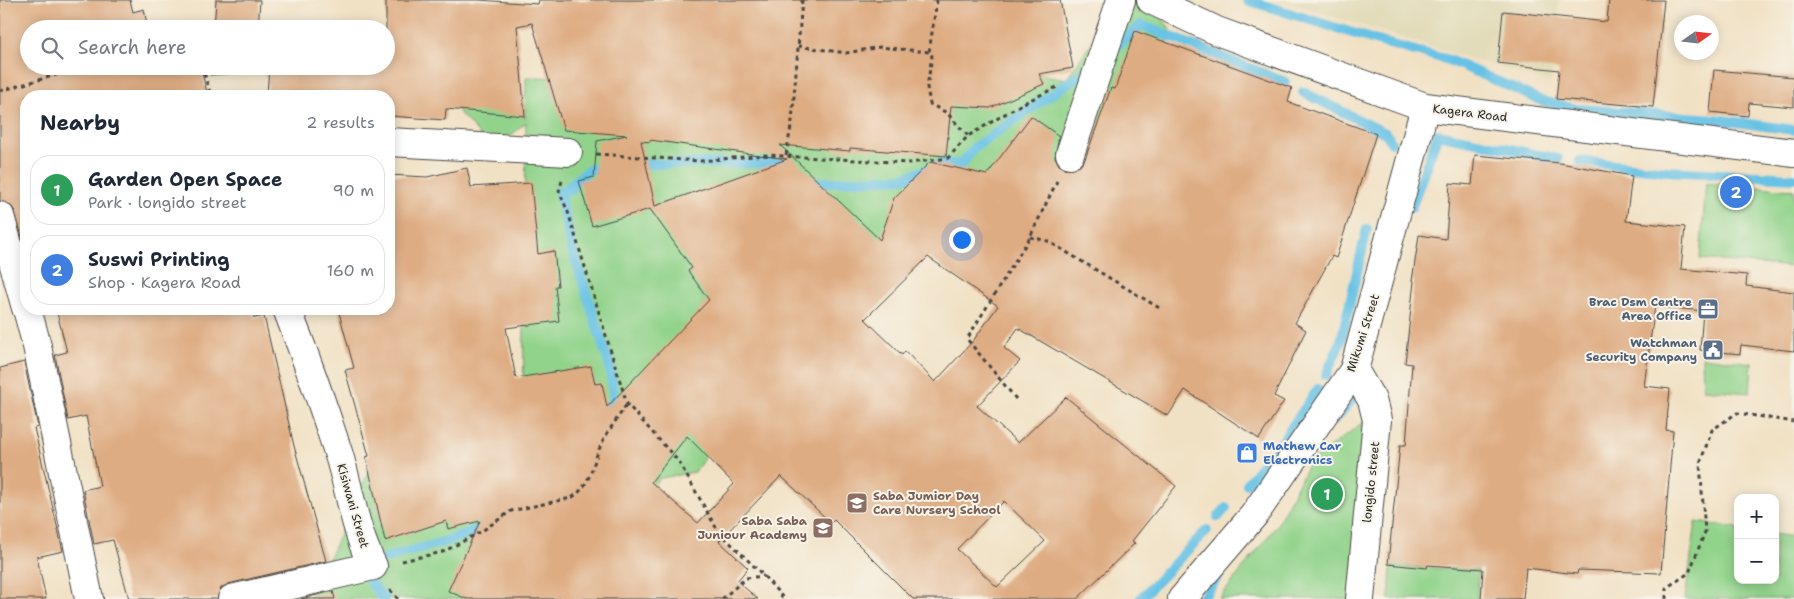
<!DOCTYPE html>
<html lang="en">
<head>
<meta charset="utf-8">
<style>
	body { margin:0; font-family:"Shantell Sans",sans-serif; background:#f2f2f3; color:#1f2937 }
	.controls { position:absolute; right:15px; bottom:15px; display:grid; overflow:hidden; border-radius:10px; box-shadow:0 2px 12px #0003 }
	.controls button { width:45px; height:45px; display:grid; place-items:center; padding:0; border:0; border-bottom:1px solid #e0e1e3; background:#fff; color:#1f2937; font:25px sans-serif }
	.compass { position:absolute; left:1674px; top:15px; width:45px; height:45px; border-radius:50%; background:#fff; box-shadow:0 2px 12px #0003; rotate:76deg }
	.you { position:absolute; left:961px; top:239px; width:18px; height:18px; margin:-12px; border:4px solid #fff; border-radius:50%; background:#1a73e8; box-shadow:0 0 0 8px #1a73e833 }
	.badge { display:grid; place-items:center; width:32px; height:32px; border-radius:50%; background:#0b8043; color:#fff; font-size:16px; font-weight:700 }
	.pin { position:absolute; translate:-50% -50%; border:2px solid #fff; box-shadow:0 1px 5px #0006 }
	.list { margin:0; padding:0; list-style:none }
	h2 { display:flex; justify-content:space-between; align-items:center; height:65px; margin:0; padding:0 20px; font-size:21px }
	h2 small { font-size:16px; font-weight:400; color:#747a83 }
	.list li { display:grid; grid-template-columns:32px 1fr auto; gap:15px; align-items:center; box-sizing:border-box; height:70px; margin:0 10px 10px; padding:0 10px; border:1px solid #e0e1e3; border-radius:20px }
	.list b { display:block; font-size:19px; white-space:nowrap }
	.list p { margin:0; font-size:16px; white-space:nowrap; color:#747a83 }
	.list em { font-size:16px; font-style:normal; color:#747a83 }
	.icon { flex:none; width:28px; height:28px; fill:none; stroke:currentColor; stroke-width:2; stroke-linecap:round; stroke-linejoin:round }
	.map { position:relative; flex:none; width:1794px; height:599px; overflow:hidden }
	.search { position:absolute; background:#fff; box-shadow:0 2px 12px #0003; left:20px; top:20px; width:375px; height:55px; display:flex; align-items:center; gap:12px; box-sizing:border-box; padding:0 18px; border-radius:28px; color:#747a83; font-size:19px }
	.panel { position:absolute; background:#fff; box-shadow:0 2px 12px #0003; left:20px; top:90px; width:375px; height:225px; border-radius:20px }
	.map>svg:first-child { display:block }
	.built { fill:#e2dcba }
	.green { fill:#91d38b; stroke:#5e7f5b }
	.lines { fill:none; stroke-linecap:round; stroke-linejoin:round }
	.stream { stroke:#67c2e5; stroke-width:10 }
	.building { fill:#deac82; fill-rule:evenodd }
	.minor-casing { stroke:#494642; stroke-width:30 }
	.path { stroke:#494642; stroke-width:3; stroke-dasharray:4 4; stroke-linecap:butt }
	.minor { stroke:#fff; stroke-width:28 }
	.labels { text-anchor:middle; stroke-width:4; stroke-linejoin:round; paint-order:stroke }
	.street-label { font-size:12px; fill:#2b2b2b; stroke:#f7f3e8 }
	.service-label { font-size:12px; font-weight:bold; fill:#4e5e75; stroke:#f7f3e8; text-anchor:end }
	.shop-label { font-size:12px; font-weight:bold; fill:#366cbe; stroke:#f7f3e8; text-anchor:start }
	.education-label { font-size:12px; font-weight:bold; fill:#785e54; stroke:#f7f3e8; text-anchor:start }
</style>
</head>
<body>
<div class="map">
<svg width="1794" height="599" viewBox="0 0 1794 599">
	<rect width="100%" height="100%" fill="#f7f3e8"/>
	<filter id="ink" filterUnits="userSpaceOnUse"><feTurbulence type="fractalNoise" baseFrequency=".02" numOctaves="2"/><feDisplacementMap in="SourceGraphic" scale="10" xChannelSelector="R" yChannelSelector="G"/><feConvolveMatrix kernelMatrix="1 2 1 2 8 2 1 2 1" color-interpolation-filters="sRGB"/></filter>
	<filter id="wash" filterUnits="userSpaceOnUse"><feTurbulence type="fractalNoise" baseFrequency=".0096" numOctaves="4" result="noise"/><feDisplacementMap in="SourceGraphic" scale="20" xChannelSelector="R" yChannelSelector="G"/><feGaussianBlur stdDeviation="1.12" result="paint"/><feColorMatrix in="noise" values="0 0 0 0 0 0 0 0 0 0 0 0 0 0 0 0 0 1.4 0 .05"/><feComposite in="paint" operator="in"/></filter>
	<g filter="url(#wash)">
		<rect width="100%" height="100%" fill="#f1e1c4"/>
		<!-- built -->
		<polygon class="built" points="1280,0 1559,0 1551,83"/>
		<!-- green -->
		<g class="green">
			<polygon points="1122,0 1148,0 1171,30 1127,139 1050,214 764,298 716,441 695,472 661,478 636,499 645,599 310,599 387,432 523,419 526,122 494,151 429,79 461,48 525,119 526,77 683,80 1003,67 1066,79"/>
			<polygon points="1706,183 1794,190 1794,267 1700,259"/>
			<polygon points="1702,357 1752,363 1750,393 1703,389"/>
			<polygon points="1370,417 1350,599 1219,599 1277,525 1309,463"/>
			<polygon points="1696,522 1738,528 1738,580 1775,580 1775,534 1794,537 1794,599 1685,599"/>
			<polygon points="1391,566 1478,570 1477,599 1389,599"/>
		</g>
		<g class="lines">
			<!-- stream -->
			<g class="stream">
				<polyline points="1247,0 1381,42 1449,60 1542,101 1577,109 1714,119 1794,130"/>
				<polyline points="1111,51 1141,25 1285,82"/>
				<polyline points="1303,92 1387,134 1391,142"/>
				<polyline points="1580,161 1667,171 1794,178"/>
				<polyline points="633,164 786,163 788,165"/>
				<polyline points="607,167 589,170 570,185 572,190 559,191 572,248 609,364 614,397 609,413"/>
				<polyline points="808,183 903,178 945,163 961,165 975,147 1094,65"/>
				<polyline points="1411,208 1438,134 1558,159"/>
				<polyline points="1326,375 1341,341 1367,229"/>
				<polyline points="1334,420 1363,388"/>
				<polyline points="1276,450 1318,389"/>
				<polyline points="1247,484 1270,456"/>
				<polyline points="1218,517 1226,508"/>
				<polyline points="386,558 450,540 487,526"/>
				<polyline points="371,583 384,599"/>
				<polyline points="1140,599 1207,530"/>
				<polyline points="1202,599 1219,575"/>
			</g>
		</g>
		<g id="blocks">
			<!-- building -->
			<g class="building">
				<polygon points="0,0 130,0 133,12 144,9 148,29 29,29 29,66 200,66 208,96 26,96 26,251 15,211 10,205 0,201"/>
				<polygon points="216,0 260,0 258,29 214,29"/>
				<path d="M386,0H478L538,4L539,0H1060L1073,68L1039,74L1044,84L990,108L951,106L946,156L850,148V151L780,145L880,240L894,198L930,162L987,175L1031,116L1059,136L1055,157L1059,165L1066,169H1073L1080,166L1085,159L1111,88L1115,89L1135,31L1292,88L1288,102L1376,134L1336,258L1332,256L1295,323L1306,330L1274,396L1284,401L1259,439L1185,390L1168,416L1018,328L1004,348L1020,361L977,406L1018,443L1066,397L1176,486L1132,541L1135,543L1077,599H913L834,520L831,523L781,476L719,541L748,568L737,581L758,599H467L448,591L480,521L448,529L446,521L385,541L366,457L369,456L345,370L354,368L338,309H389V175L427,177L467,168L471,187L531,183L538,254L554,251L558,286H555L559,321L506,328L516,378L591,366L595,384L602,383L607,407L709,300L688,271L692,268L650,209L592,226L579,181L594,177L597,141L627,135L564,130L532,23L517,26L525,116L446,109L445,120L389,116V96H267L269,66H386ZM650,140L787,159L655,206L641,141L650,142ZM928,257L998,306L973,341L935,382L905,351L902,355L865,319ZM687,436L734,484L698,523L651,482ZM1004,501L1045,541L997,587L957,549Z"/>
				<polygon points="1609,0 1664,0 1653,107 1556,99 1559,70 1498,63 1503,11 1607,22"/>
				<polygon points="211,66 256,66 256,72 210,75"/>
				<polygon points="1714,70 1794,77 1794,107 1749,103 1748,116 1710,112"/>
				<polygon points="1475,155 1560,163 1632,176 1626,221 1685,227 1681,269 1747,275 1746,286 1794,292 1794,351 1741,345 1740,354 1700,350 1703,311 1655,306 1644,386 1670,389 1666,430 1673,431 1661,573 1578,570 1577,574 1526,568 1523,599 1481,599 1483,569 1428,565 1427,568 1388,564 1400,445 1406,445 1412,364 1405,363 1414,281 1412,281 1419,235 1446,239 1450,183 1472,185"/>
				<polygon points="56,309 252,309 254,318 264,316 294,446 326,561 228,584 221,588 217,599 129,599 113,540 94,544 83,490 100,486 86,416 68,420 55,355 67,352"/>
				<polygon points="24,362 38,427 34,428 63,551 37,557 46,599 0,599 0,368"/>
				<polygon points="333,591 335,599 301,599"/>
			</g>
		</g>
	</g>
	<g filter="url(#ink)">
		<use href="#blocks" fill-opacity="0" stroke="#494642" stroke-width="1"/>
		<g class="lines">
			<!-- minor casing -->
			<g class="minor-casing">
				<g id="minor">
					<polyline points="1151,0 1217,31 1425,107 1794,153"/>
					<polyline points="389,142 568,152"/>
					<polyline points="1070,154 1121,0"/>
					<polyline points="0,216 26,308"/>
					<polyline points="27,309 37,346 89,599"/>
					<polyline points="1354,370 1372,400 1377,420 1360,599"/>
					<path d="M232,599L373,566C354,530 350,488 337,449C322,402 305,355 287,309"/>
					<polyline points="1182,599 1254,515 1354,370 1425,107"/>
				</g>
			</g>
			<!-- path -->
			<g class="path">
				<polyline points="937,0 929,52 932,56 927,87 930,104 947,113 968,136"/>
				<polyline points="798,46 846,53 880,47 929,52"/>
				<polyline points="202,66 211,96"/>
				<polyline points="0,91 87,66"/>
				<polyline points="596,154 700,161 765,155 910,163 948,158 968,136 1020,105 1059,86"/>
				<polyline points="786,155 792,121 802,0"/>
				<polyline points="562,181 559,191 568,212 627,404 679,462 718,531 764,576 784,599"/>
				<polyline points="1030,237 1048,241 1161,309"/>
				<polyline points="1016,399 967,339 1030,237 1057,181"/>
				<path d="M402,561L443,552L482,531L511,511L571,498C592,486 592,461 603,441C610,428 619,416 627,404"/>
				<polyline points="390,590 398,599"/>
				<polyline points="722,599 746,578 764,576"/>
				<polyline points="1666,599 1666,588 1689,573 1705,532 1700,463 1712,430 1737,413 1794,422"/>
			</g>
			<!-- minor -->
			<use href="#minor" class="minor"/>
		</g>
	</g>
	<!-- icons -->
	<defs>
		<g id="office-square" transform="scale(1.125)"><rect x="-9" y="-9" width="18" height="18" rx="4" fill="#5c6f8a" stroke="#f7f3e8"/><path d="M-6-3h4V-5.5h4V-3h4V5H-6ZM-1-4.5V-3h2v-1.5ZM-6 0V1H6V0Z" fill="#fff"/></g>
		<g id="civic-square" transform="scale(1.125)"><rect x="-9" y="-9" width="18" height="18" rx="4" fill="#5c6f8a" stroke="#f7f3e8"/><path d="M-.6-6.5H3V-4.5H.6V-3L4-1V1h2V6H-6V1h2V-1L-.6-3ZM-1.2 2.5V6h2.4V2.5Z" fill="#fff"/></g>
		<g id="shop-square" transform="scale(1.125)"><rect x="-9" y="-9" width="18" height="18" rx="4" fill="#3f7fe0" stroke="#f7f3e8"/><path d="M-5-2.5h2.3a2.7 3.5 0 0 1 5.4 0H5L5.5 6h-11ZM-1.5-2.5h3a1.5 2.3 0 0 0-3 0Z" fill="#fff"/></g>
		<g id="school-square" transform="scale(1.125)"><rect x="-9" y="-9" width="18" height="18" rx="4" fill="#8d6e63" stroke="#f7f3e8"/><path d="M0-5L7-2L0 1L-7-2ZM-4 1L0 2.5L4 1V4Q0 6-4 4Z" fill="#fff"/></g>
	</defs>
	<g fill-rule="evenodd">
		<use href="#office-square" x="1708" y="309"/>
		<use href="#civic-square" x="1713" y="350"/>
		<use href="#shop-square" x="1247" y="453"/>
		<use href="#school-square" x="857" y="503"/>
		<use href="#school-square" x="823" y="528"/>
	</g>
	<g class="labels">
		<!-- street labels -->
		<g class="street-label">
			<text transform="translate(1470 113) rotate(7)" y="4">Kagera Road</text>
			<text transform="translate(1363 333) rotate(-72)" y="4">Mikumi Street</text>
			<text transform="translate(1371 482) rotate(-84)" y="4">longido street</text>
			<text transform="translate(353 506) rotate(74)" y="4">Kisiwani Street</text>
		</g>
		<!-- service labels -->
		<g class="service-label">
			<text x="1692" y="306">Brac Dsm Centre<tspan x="1692" dy="14">Area Office</tspan></text>
			<text x="1697" y="347">Watchman<tspan x="1697" dy="14">Security Company</tspan></text>
		</g>
		<!-- shop labels -->
		<g class="shop-label">
			<text x="1263" y="450">Mathew Car<tspan x="1263" dy="14">Electronics</tspan></text>
		</g>
		<!-- education labels -->
		<g class="education-label">
			<text x="873" y="500">Saba Jumior Day<tspan x="873" dy="14">Care Nursery School</tspan></text>
			<text x="807" y="525" text-anchor="end">Saba Saba<tspan x="807" dy="14">Juniour Academy</tspan></text>
		</g>
	</g>
</svg>
<div class="controls">
<button>+</button>
<button>−</button>
</div>
<svg class="compass" viewBox="-18 -18 36 36"><path d="M0-13l5 13h-10z" fill="#e53935"/><path d="M0 13l5-13h-10z" fill="#747a83"/></svg>
<div class="you"></div>
<div class="pin badge" style="left:1327px;top:494px;background:#2e9e5b">1</div>
<div class="pin badge" style="left:1736px;top:192px;background:#3f7fe0">2</div>
<div class="search"><svg class="icon" aria-label="search" viewBox="0 0 24 24"><circle cx="10" cy="10" r="6"/><path d="M15 15l6 6"/></svg>Search here</div>
<section class="panel">
<h2>Nearby<small>2 results</small></h2>
<ul class="list">
<li><span class="badge" style="background:#2e9e5b">1</span><div><b>Garden Open Space</b><p>Park · longido street</p></div><em>90 m</em></li>
<li><span class="badge" style="background:#3f7fe0">2</span><div><b>Suswi Printing</b><p>Shop · Kagera Road</p></div><em>160 m</em></li>
</ul>
</section>
</div>
</body>
</html>
